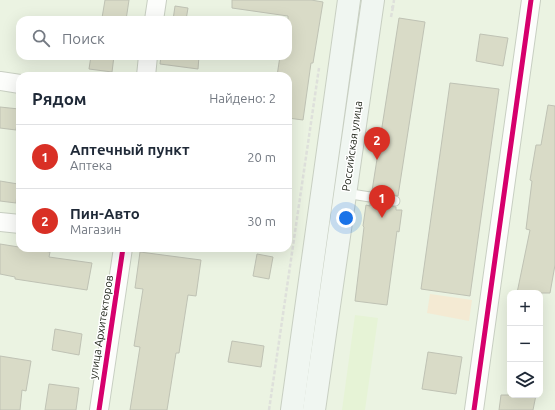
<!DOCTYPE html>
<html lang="ru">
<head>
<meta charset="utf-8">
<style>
	body { margin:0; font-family:Ubuntu,sans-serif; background:#f6f6f7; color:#1f2937 }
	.controls { position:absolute; right:12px; bottom:12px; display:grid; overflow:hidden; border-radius:8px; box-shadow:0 4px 16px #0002 }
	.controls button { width:36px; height:36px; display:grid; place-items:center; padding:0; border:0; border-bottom:1px solid #e0e1e3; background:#fff; color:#1f2937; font:20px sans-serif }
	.you { position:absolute; left:346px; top:218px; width:14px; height:14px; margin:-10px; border:3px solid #fff; border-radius:50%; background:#1a73e8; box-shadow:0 0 0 6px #1a73e833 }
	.badge { display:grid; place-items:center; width:26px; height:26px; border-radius:50%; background:#d93025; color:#fff; font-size:13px; font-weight:700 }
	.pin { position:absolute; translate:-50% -33px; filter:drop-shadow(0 1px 2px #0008) }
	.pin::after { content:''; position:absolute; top:21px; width:14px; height:12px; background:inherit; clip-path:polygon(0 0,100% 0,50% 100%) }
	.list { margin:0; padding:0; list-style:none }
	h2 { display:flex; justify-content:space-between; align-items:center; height:52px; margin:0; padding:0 16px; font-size:17px }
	h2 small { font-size:13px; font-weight:400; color:#747a83 }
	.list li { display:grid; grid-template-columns:26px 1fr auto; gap:12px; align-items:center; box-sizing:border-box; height:64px; padding:0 16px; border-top:1px solid #e0e1e3 }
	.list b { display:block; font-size:15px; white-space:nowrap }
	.list p { margin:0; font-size:13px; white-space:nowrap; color:#747a83 }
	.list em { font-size:13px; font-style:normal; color:#747a83 }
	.icon { flex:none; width:22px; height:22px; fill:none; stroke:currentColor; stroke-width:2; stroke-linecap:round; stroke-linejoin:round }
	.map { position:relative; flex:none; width:555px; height:410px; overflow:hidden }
	.search { position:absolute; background:#fff; box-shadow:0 4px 16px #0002; left:16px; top:16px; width:276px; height:44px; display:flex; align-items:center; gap:10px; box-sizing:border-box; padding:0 14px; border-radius:12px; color:#747a83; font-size:15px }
	.panel { position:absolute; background:#fff; box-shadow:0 4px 16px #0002; left:16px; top:72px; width:276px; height:180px; border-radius:12px }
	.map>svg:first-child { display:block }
	.built { fill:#e6f3d6 }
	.green { fill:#f4ead3 }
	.building { fill:#d9dbc7; stroke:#bfc2b4 }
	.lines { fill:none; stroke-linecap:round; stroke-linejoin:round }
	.service-casing { stroke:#c8cfc2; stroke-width:11 }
	.minor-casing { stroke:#c8cfc2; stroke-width:20 }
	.secondary-casing { stroke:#c8cfc2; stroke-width:24 }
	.path { stroke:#dee0db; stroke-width:2.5; stroke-dasharray:4 2; stroke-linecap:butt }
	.service { stroke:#fcfdfb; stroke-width:9 }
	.minor { stroke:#fcfdfb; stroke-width:18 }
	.secondary { stroke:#f0f6f1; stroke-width:22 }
	.cycleway-casing { stroke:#fff; stroke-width:8 }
	.cycleway { stroke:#d6006c; stroke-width:5 }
	.labels { text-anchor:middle; stroke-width:3; stroke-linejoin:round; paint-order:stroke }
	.street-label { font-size:11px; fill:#1d2217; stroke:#fff }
</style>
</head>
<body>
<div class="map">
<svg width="555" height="410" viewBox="0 0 555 410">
	<rect width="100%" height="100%" fill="#ebf3e2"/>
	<!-- built -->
	<polygon class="built" points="355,315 378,318 365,410 342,410"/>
	<!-- green -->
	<polygon class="green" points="430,294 472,300 469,321 427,313"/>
	<!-- building -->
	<g class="building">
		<polygon points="105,0 129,0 126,20 102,18"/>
		<polygon points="232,0 311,0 323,2 313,63 311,63 303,120 288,118 288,76 277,76 280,56 288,56 288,16 232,8"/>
		<polygon points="175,6 188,8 186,20 173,20"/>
		<polygon points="399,18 425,22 398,196 372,191"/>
		<polygon points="480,34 508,38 503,66 476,61"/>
		<polygon points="91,56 114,56 112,72 89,69"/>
		<polygon points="161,56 199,56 198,69 160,64"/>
		<polygon points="450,83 499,89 470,296 421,289"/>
		<polygon points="548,105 555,106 555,265 550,293 517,293 530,230 526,229 532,181 530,180 536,145 541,145"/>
		<polygon points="0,107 19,109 16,130 0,128"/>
		<polygon points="0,181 18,184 16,203 0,201"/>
		<polygon points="370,203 396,207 396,210 402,210 399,232 397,231 387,305 355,301 364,227 363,226 366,205 370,206"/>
		<polygon points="0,244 50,252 49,257 92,263 87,290 15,279 15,277 0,274"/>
		<polygon points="140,252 201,260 196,296 188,295 179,353 176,353 167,410 130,410 140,347 134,346 143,289 135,288"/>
		<polygon points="257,254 273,257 269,279 253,276"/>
		<polygon points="55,329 82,334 79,355 52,350"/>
		<polygon points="232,341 264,346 261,367 228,362"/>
		<polygon points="428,352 462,357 456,394 422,389"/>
		<polygon points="0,356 31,361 26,391 22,390 20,410 0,410"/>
		<polygon points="49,384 79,388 76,410 45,410"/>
		<polygon points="501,395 536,395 533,410 499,410"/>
	</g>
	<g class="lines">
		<!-- service casing -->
		<g class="service-casing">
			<polyline id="service" points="345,193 395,201"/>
		</g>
		<!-- minor casing -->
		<g class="minor-casing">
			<g id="minor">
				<polyline points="154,20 157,0"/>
				<polyline points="146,76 148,56"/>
				<polyline points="0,81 20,84"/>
				<polyline points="0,222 20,224"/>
				<polyline points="99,410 123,248"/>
				<polyline points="474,410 531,0"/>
			</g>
		</g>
		<!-- secondary casing -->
		<g class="secondary-casing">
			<g id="secondary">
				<polyline points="292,410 349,0"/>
				<polyline points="314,410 373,0"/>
			</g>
		</g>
		<!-- path -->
		<g class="path">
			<polyline points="391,7 393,7 394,0"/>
			<polyline points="391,17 393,7"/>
			<polyline points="269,410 319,68"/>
		</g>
		<!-- service -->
		<use href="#service" class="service"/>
		<!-- minor -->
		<use href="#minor" class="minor"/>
		<!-- secondary -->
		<use href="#secondary" class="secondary"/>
		<!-- cycleway casing -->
		<g class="cycleway-casing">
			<g id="cycleway">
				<polyline points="99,410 123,248"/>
				<polyline points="474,410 531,0"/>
			</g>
		</g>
		<!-- cycleway -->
		<use href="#cycleway" class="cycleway"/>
	</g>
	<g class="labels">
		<!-- street labels -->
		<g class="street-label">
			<text transform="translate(352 146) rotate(-82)" y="4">Российская улица</text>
			<text transform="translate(101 327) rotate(-81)" y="4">улица Архитекторов</text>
		</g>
	</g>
</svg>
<div class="controls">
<button>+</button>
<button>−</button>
<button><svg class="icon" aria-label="layers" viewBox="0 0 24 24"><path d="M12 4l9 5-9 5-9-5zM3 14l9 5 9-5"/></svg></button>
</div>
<div class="you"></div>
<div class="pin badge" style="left:382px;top:218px">1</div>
<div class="pin badge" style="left:377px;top:160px">2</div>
<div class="search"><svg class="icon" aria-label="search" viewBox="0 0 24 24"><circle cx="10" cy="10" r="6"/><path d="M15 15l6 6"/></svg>Поиск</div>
<section class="panel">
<h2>Рядом<small>Найдено: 2</small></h2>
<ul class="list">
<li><span class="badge">1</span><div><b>Аптечный пункт</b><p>Аптека</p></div><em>20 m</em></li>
<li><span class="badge">2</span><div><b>Пин-Авто</b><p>Магазин</p></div><em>30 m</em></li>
</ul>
</section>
</div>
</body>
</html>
